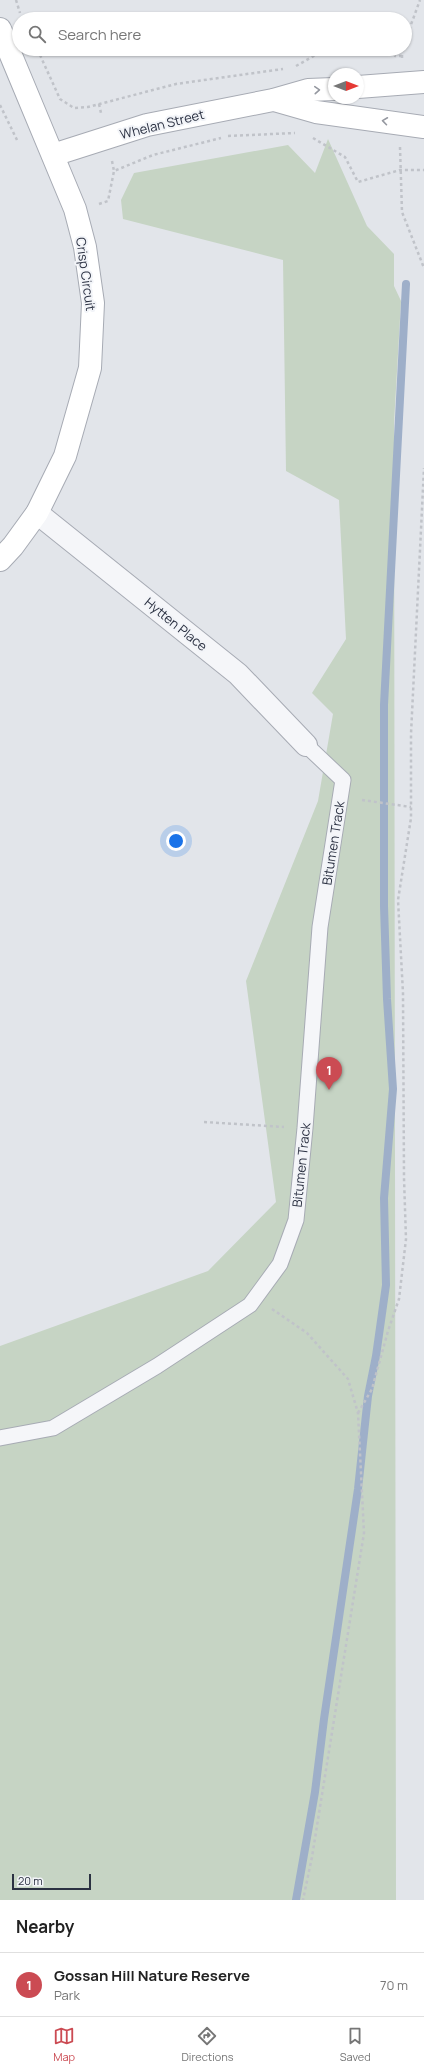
<!DOCTYPE html>
<html lang="en">
<head>
<meta charset="utf-8">
<style>
	body { margin:0; font-family:Manrope,sans-serif; background:#f6f6f6; color:#222 }
	.compass { position:absolute; left:328px; top:68px; width:36px; height:36px; border-radius:50%; background:#fff; box-shadow:0 1px 3px #0004; rotate:90deg }
	.scale { position:absolute; left:12px; bottom:10px; width:79px; box-sizing:border-box; padding-left:4px; border:2px solid #2b3142; border-top:0; font-size:11px; line-height:14px; white-space:nowrap; color:#2b3142; -webkit-text-stroke:3px #f2f4f8; paint-order:stroke }
	.you { position:absolute; left:176px; top:841px; width:14px; height:14px; margin:-10px; border:3px solid #fff; border-radius:50%; background:#1a73e8; box-shadow:0 0 0 6px #1a73e833 }
	.badge { display:grid; place-items:center; width:26px; height:26px; border-radius:50%; background:#cb4b53; color:#fff; font-size:13px; font-weight:700 }
	.pin { position:absolute; translate:-50% -33px; filter:drop-shadow(0 1px 2px #0008) }
	.pin::after { content:''; position:absolute; top:21px; width:14px; height:12px; background:inherit; clip-path:polygon(0 0,100% 0,50% 100%) }
	.list { margin:0; padding:0; list-style:none }
	h2 { display:flex; justify-content:space-between; align-items:center; height:52px; margin:0; padding:0 16px; font-size:17px }
	h2 small { font-size:13px; font-weight:400; color:#767676 }
	.list li { display:grid; grid-template-columns:26px 1fr auto; gap:12px; align-items:center; box-sizing:border-box; height:64px; padding:0 16px; border-top:1px solid #e0e0e0 }
	.list b { display:block; font-size:15px; white-space:nowrap }
	.list p { margin:0; font-size:13px; white-space:nowrap; color:#767676 }
	.list em { font-size:13px; font-style:normal; color:#767676 }
	.icon { flex:none; width:22px; height:22px; fill:none; stroke:currentColor; stroke-width:2; stroke-linecap:round; stroke-linejoin:round }
	.map { position:relative; flex:none; width:424px; height:1900px; overflow:hidden }
	.search { position:absolute; background:#fff; box-shadow:0 1px 3px #0004; left:12px; right:12px; top:12px; height:44px; display:flex; align-items:center; gap:10px; box-sizing:border-box; padding:0 14px; border-radius:22px; color:#767676; font-size:15px }
	.sheet { height:116px; background:#fff }
	nav { display:flex; justify-content:space-around; align-items:center; box-sizing:border-box; height:56px; border-top:1px solid #e0e0e0; background:#fff; font-size:11px; color:#767676 }
	nav a { display:grid; justify-items:center; gap:2px }
	nav .on { color:#cb4b53 }
	.map>svg:first-child { display:block }
	.green { fill:#c6d4c4 }
	.lines { fill:none; stroke-linecap:round; stroke-linejoin:round }
	.stream { stroke:#9eafc9; stroke-width:8 }
	.lane-casing { stroke:#a7abb4; stroke-width:17 }
	.street-casing { stroke:#a7abb4; stroke-width:24 }
	.secondary-casing { stroke:#a7abb4; stroke-width:24 }
	.path { stroke:#c0c3c9; stroke-width:2.5; stroke-dasharray:3 3; stroke-linecap:butt }
	.lane { stroke:#f5f6f9; stroke-width:15 }
	.street { stroke:#f5f6f9; stroke-width:22 }
	.secondary { stroke:#fff; stroke-width:22 }
	.oneway { stroke:#9598a0 }
	.labels { text-anchor:middle; stroke-width:4; stroke-linejoin:round; paint-order:stroke }
	.street-label { font-size:13px; fill:#2b3142; stroke:#f2f4f8 }
</style>
</head>
<body>
<div class="map">
<svg width="424" height="1900" viewBox="0 0 424 1900">
	<rect width="100%" height="100%" fill="#e2e5ea"/>
	<!-- green -->
	<polygon class="green" points="328,139 367,226 394,254 394,286 401,301 394,423 396,1900 0,1900 0,1346 208,1271 276,1202 246,981 318,801 333,714 312,693 346,639 339,500 286,471 283,260 123,219 121,200 134,173 288,145 315,173"/>
	<g class="lines">
		<!-- stream -->
		<polyline class="stream" points="296,1900 315,1792 324,1719 358,1489 368,1396 376,1356 386,1285 384,1198 393,1089 387,999 384,906 384,705 406,284"/>
		<!-- lane casing -->
		<g class="lane-casing">
			<polyline id="lane" points="0,1438 53,1428 157,1366 250,1305 280,1264 296,1220 305,1128 320,927 343,780 306,745"/>
		</g>
		<!-- street casing -->
		<g class="street-casing">
			<polyline id="street" points="37,513 238,674 306,745"/>
		</g>
		<!-- secondary casing -->
		<g class="secondary-casing">
			<g id="secondary">
				<polyline points="0,29 75,209 85,247 93,303 90,368 65,456 37,513 13,546 0,560"/>
				<polyline points="358,87 424,82"/>
				<polyline points="274,100 316,112 424,127"/>
				<polyline points="53,155 147,125 273,100 308,90 334,89"/>
			</g>
		</g>
		<!-- path -->
		<g class="path">
			<polyline points="16,0 20,13"/>
			<polyline points="367,19 372,16 373,19"/>
			<polyline points="405,41 420,0"/>
			<polyline points="391,49 395,56 402,56"/>
			<polyline points="40,55 60,99 74,108 88,107 176,84 283,69"/>
			<polyline points="402,58 402,49"/>
			<polyline points="296,66 326,49"/>
			<polyline points="99,104 101,113"/>
			<polyline points="0,105 17,140"/>
			<polyline points="228,136 295,133"/>
			<polyline points="313,138 345,157 358,182 400,170 424,170"/>
			<polyline points="400,147 402,212 424,268"/>
			<polyline points="112,161 114,171"/>
			<polyline points="99,204 108,201 114,171 153,155 221,138"/>
			<polyline points="362,800 411,807"/>
			<polyline points="204,1122 284,1127"/>
			<polyline points="272,1309 307,1333 348,1379 358,1413 364,1533 312,1857 303,1900"/>
			<polyline points="358,1413 372,1389 388,1331 399,1299 406,1239 404,1178 403,993 398,900 411,818 411,734 424,468"/>
		</g>
		<!-- lane -->
		<use href="#lane" class="lane"/>
		<!-- street -->
		<use href="#street" class="street"/>
		<!-- secondary -->
		<use href="#secondary" class="secondary"/>
	</g>
	<!-- one-way arrows -->
	<defs><path id="oneway-chevron" d="M-2-3.5L2.5 0L-2 3.5" fill="none" stroke-width="1.6" stroke-linecap="round" stroke-linejoin="round"/></defs>
	<g class="oneway">
		<use href="#oneway-chevron" transform="translate(317 90) rotate(-4)"/>
		<use href="#oneway-chevron" transform="translate(385 121) rotate(-172)"/>
	</g>
	<g class="labels">
		<!-- street labels -->
		<g class="street-label">
			<text transform="translate(162 124) rotate(-14)" y="5">Whelan Street</text>
			<text transform="translate(86 274) rotate(82)" y="5">Crisp Circuit</text>
			<text transform="translate(176 624) rotate(39)" y="5">Hytten Place</text>
			<text transform="translate(333 843) rotate(-81)" y="5">Bitumen Track</text>
			<text transform="translate(301 1165) rotate(-84)" y="5">Bitumen Track</text>
		</g>
	</g>
</svg>
<svg class="compass" viewBox="-18 -18 36 36"><path d="M0-13l5 13h-10z" fill="#e53935"/><path d="M0 13l5-13h-10z" fill="#767676"/></svg>
<div class="scale">20 m</div>
<div class="you"></div>
<div class="pin badge" style="left:329px;top:1090px">1</div>
<div class="search"><svg class="icon" aria-label="search" viewBox="0 0 24 24"><circle cx="10" cy="10" r="6"/><path d="M15 15l6 6"/></svg>Search here</div>
</div>
<section class="sheet">
<h2>Nearby<small></small></h2>
<ul class="list">
<li><span class="badge">1</span><div><b>Gossan Hill Nature Reserve</b><p>Park</p></div><em>70 m</em></li>
</ul>
</section>
<nav>
<a class="on"><svg class="icon" aria-label="map" viewBox="0 0 24 24"><path d="M3 6l6-2 6 2 6-2v14l-6 2-6-2-6 2zM9 4v14M15 6v14"/></svg>Map</a>
<a><svg class="icon" aria-label="directions" viewBox="0 0 24 24"><path d="M12 3l9 9-9 9-9-9zM9 14v-3h6M13 9l2 2-2 2"/></svg>Directions</a>
<a><svg class="icon" aria-label="saved" viewBox="0 0 24 24"><path d="M7 4h10v16l-5-4-5 4z"/></svg>Saved</a>
</nav>
</body>
</html>
